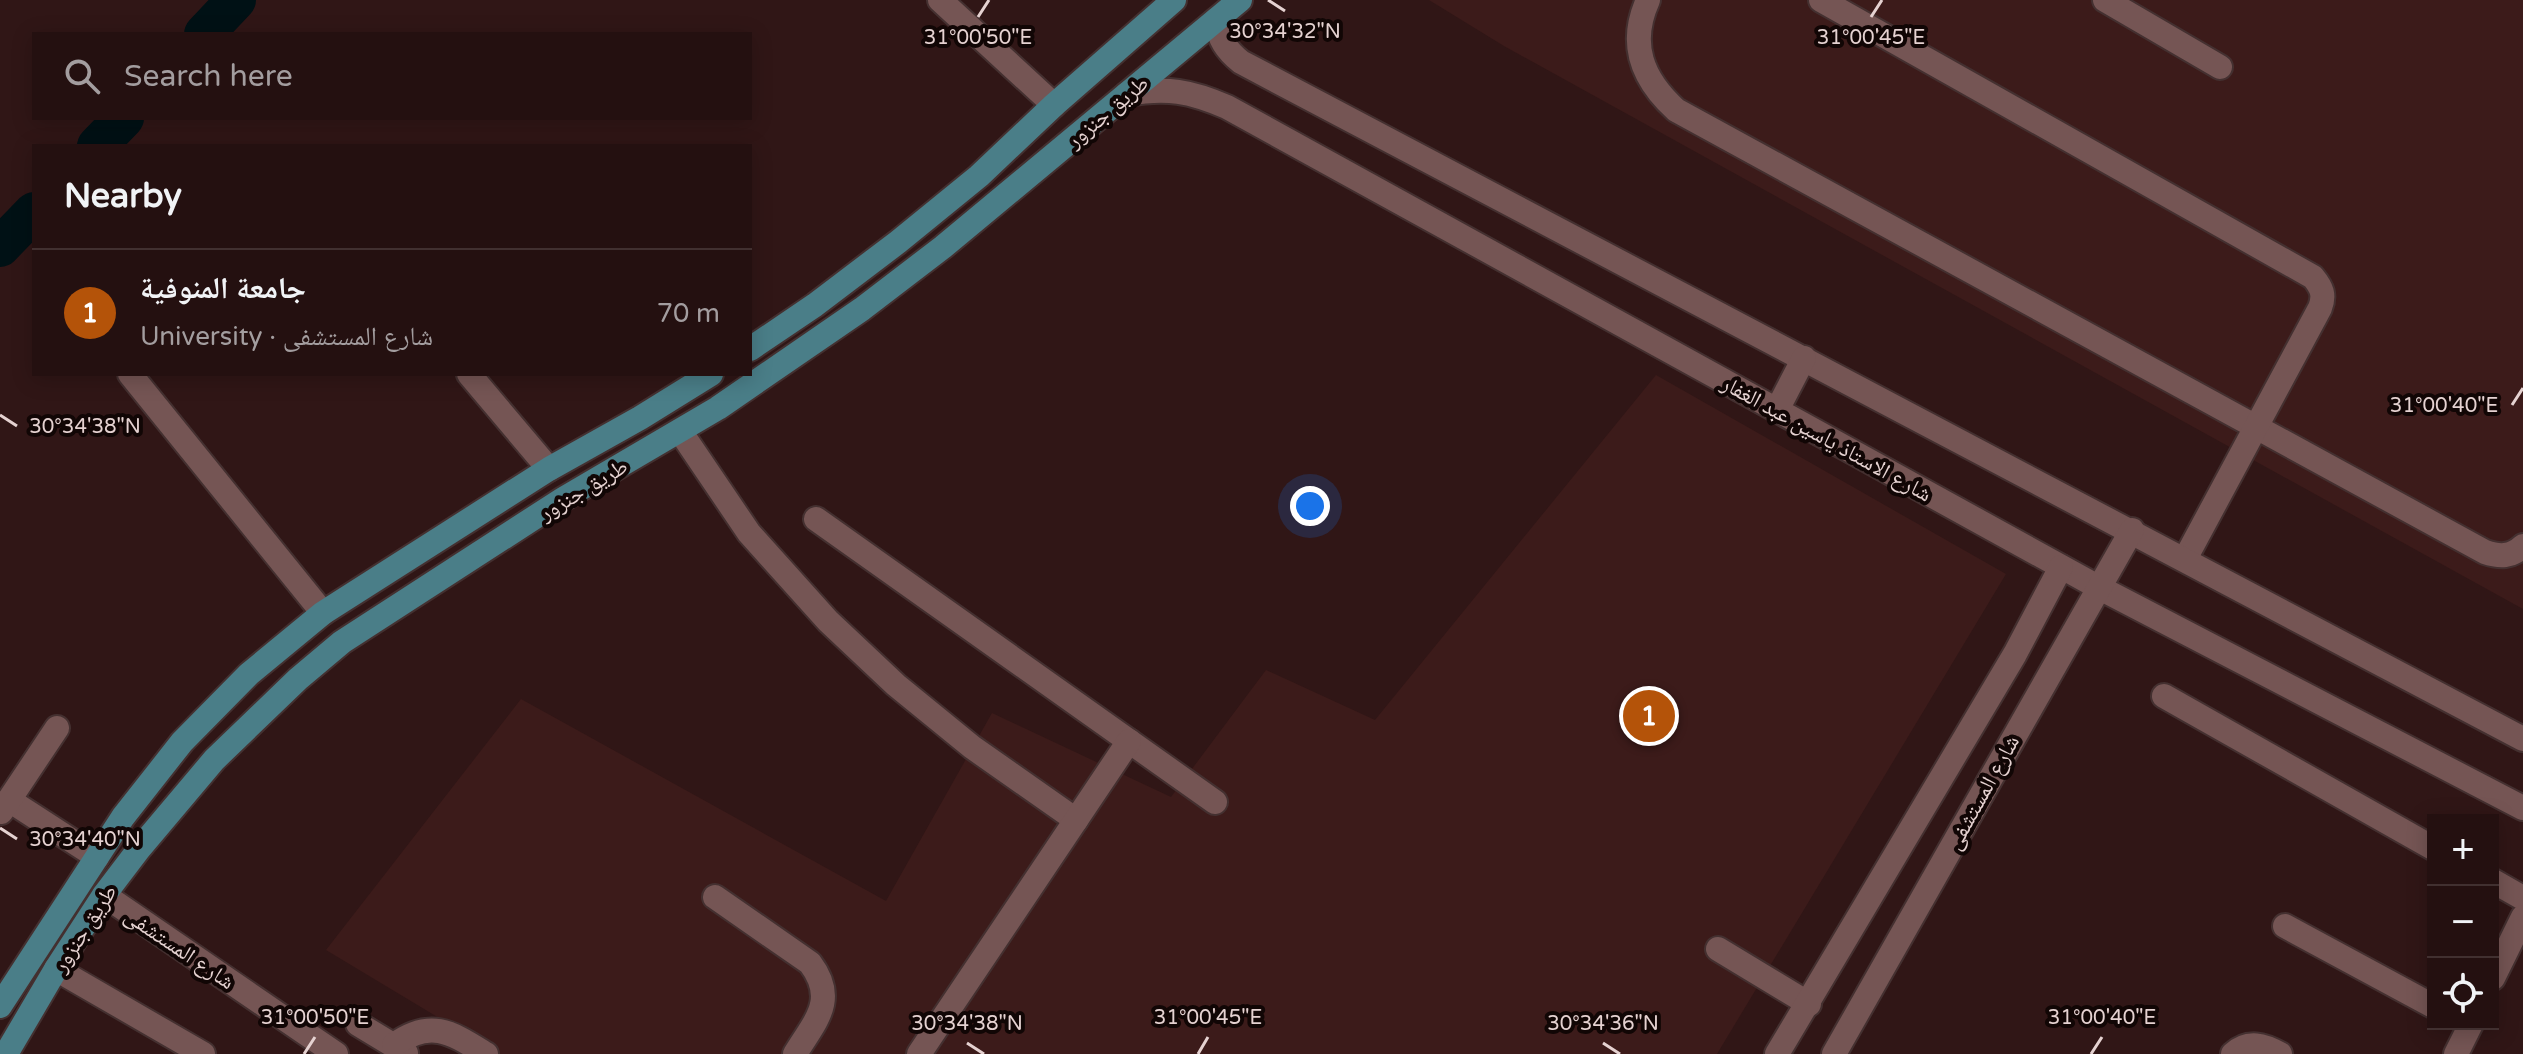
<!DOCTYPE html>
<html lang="en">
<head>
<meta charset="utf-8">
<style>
	body { margin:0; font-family:"Varela Round","Noto Naskh Arabic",sans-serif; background:#301e1e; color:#f1f3f6 }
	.controls { position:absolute; right:24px; bottom:24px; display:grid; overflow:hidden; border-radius:0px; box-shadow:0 4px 20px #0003 }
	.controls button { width:72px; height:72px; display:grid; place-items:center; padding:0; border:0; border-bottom:2px solid #413030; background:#241010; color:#f1f3f6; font:40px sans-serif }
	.you { position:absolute; left:1310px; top:506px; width:28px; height:28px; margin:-20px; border:6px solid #fff; border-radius:50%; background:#1a73e8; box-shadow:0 0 0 12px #1a73e833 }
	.badge { display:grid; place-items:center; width:52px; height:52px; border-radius:50%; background:#b45309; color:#fff; font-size:26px; font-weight:700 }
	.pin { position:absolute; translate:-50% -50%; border:4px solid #fff; box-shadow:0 2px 8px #0006 }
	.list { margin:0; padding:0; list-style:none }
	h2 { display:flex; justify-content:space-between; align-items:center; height:104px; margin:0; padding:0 32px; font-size:34px }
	h2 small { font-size:26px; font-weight:400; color:#a39d9f }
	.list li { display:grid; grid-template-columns:52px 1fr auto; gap:24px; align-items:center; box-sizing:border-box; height:128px; padding:0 32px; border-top:2px solid #413030 }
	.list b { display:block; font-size:30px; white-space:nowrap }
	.list p { margin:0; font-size:26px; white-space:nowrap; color:#a39d9f }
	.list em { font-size:26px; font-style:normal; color:#a39d9f }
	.icon { flex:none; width:44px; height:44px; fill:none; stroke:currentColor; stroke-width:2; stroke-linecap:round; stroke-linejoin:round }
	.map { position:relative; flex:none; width:2523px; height:1054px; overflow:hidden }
	.search { position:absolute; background:#241010; box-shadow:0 4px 20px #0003; left:32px; top:32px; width:720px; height:88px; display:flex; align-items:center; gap:20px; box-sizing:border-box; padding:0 28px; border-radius:0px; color:#a39d9f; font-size:30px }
	.panel { position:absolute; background:#241010; box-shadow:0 4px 20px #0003; left:32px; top:144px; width:720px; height:232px; border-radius:0px }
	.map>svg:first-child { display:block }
	.built { fill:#3c1b1a }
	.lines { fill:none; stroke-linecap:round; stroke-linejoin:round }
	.canal { stroke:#001115; stroke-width:40 }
	.minor-casing { stroke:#443030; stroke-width:28 }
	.major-casing { stroke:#443030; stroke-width:28 }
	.minor { stroke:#755554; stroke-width:24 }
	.major { stroke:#4a7e88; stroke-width:24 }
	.ticks { fill:none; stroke:#e5d2d1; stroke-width:3 }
	.labels { text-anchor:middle; stroke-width:8; stroke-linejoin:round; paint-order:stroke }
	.street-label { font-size:22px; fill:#e5d2d1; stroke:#110605 }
	.ticks-label { font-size:20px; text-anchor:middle; fill:#e5d2d1; stroke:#110605; stroke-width:8; stroke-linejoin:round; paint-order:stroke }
</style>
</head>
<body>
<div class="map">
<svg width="2523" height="1054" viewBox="0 0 2523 1054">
	<rect width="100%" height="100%" fill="#301616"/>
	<!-- built -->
	<g class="built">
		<polygon points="1429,0 2523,0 2523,609 1504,46"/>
		<polygon points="1656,375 2006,574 1717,1054 499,1054 326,950 521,699 886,901 992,713 1171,797 1266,670 1375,720"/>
	</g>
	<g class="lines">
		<!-- canal -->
		<g class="canal">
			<polyline points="204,34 236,0"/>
			<polyline points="97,146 124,118"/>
			<polyline points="0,247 34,212"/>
		</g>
		<!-- minor casing -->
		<g class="minor-casing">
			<g id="minor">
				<polyline points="940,0 1054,105"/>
				<path d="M1648,0C1628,44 1642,79 1676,110L2485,552C2500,557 2511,557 2523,546"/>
				<path d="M1821,0L2313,277C2322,288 2325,295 2320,308L2185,559"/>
				<polyline points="2105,0 2220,67"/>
				<path d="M1216,20C1219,39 1226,50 1241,62L2523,739"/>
				<path d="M1127,94C1167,87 1190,91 1227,107L2098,587L2523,808"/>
				<polyline points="130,374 323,613"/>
				<polyline points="469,374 549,469"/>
				<polyline points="1777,410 1804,358"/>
				<polyline points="680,431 749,533 828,621 896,685 972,747 1076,820"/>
				<polyline points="816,519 1215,802"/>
				<polyline points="2164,696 2433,848"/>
				<polyline points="9,800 97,857"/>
				<polyline points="1,812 57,728"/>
				<polyline points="2493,881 2523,898"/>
				<polyline points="104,895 336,1054"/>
				<path d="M715,897L810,963C838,1000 815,1021 795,1054"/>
				<polyline points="2285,926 2433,1006"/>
				<polyline points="1718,949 1809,1004"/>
				<polyline points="56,969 203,1054"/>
				<polyline points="2493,978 2523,917"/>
				<polyline points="358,1024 406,1053"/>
				<path d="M394,1045C431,1018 452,1033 486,1054"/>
				<polyline points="919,1054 1129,741"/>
				<polyline points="1777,1054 2015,654 2061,567"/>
				<polyline points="1834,1054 2132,530"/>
				<path d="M2233,1054C2248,1040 2264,1045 2280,1054"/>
				<polyline points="2456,1054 2471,1024"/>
			</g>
		</g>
		<!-- major casing -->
		<g class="major-casing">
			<g id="major">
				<polyline points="750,349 815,305 898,242 979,176 1054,105 1174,0"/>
				<polyline points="0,1006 123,817 182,742 249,674 323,613 549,469 640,418 711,374"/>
				<polyline points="6,1054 56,969 104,895 139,849 214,760 298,679 342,642 563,499 718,408 862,309 943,247 1240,0"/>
			</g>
		</g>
		<!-- minor -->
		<use href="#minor" class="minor"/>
		<!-- major -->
		<use href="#major" class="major"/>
	</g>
	<!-- ticks -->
	<path class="ticks" d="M1268,0L1285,11M978,17L989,0M1871,17L1882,0M2512,405L2523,388M0,415L17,426M0,828L17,839M967,1043L984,1054M1603,1043L1620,1054M304,1054L315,1037M1198,1054L1208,1037M2091,1054L2102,1037"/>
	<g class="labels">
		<!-- street labels -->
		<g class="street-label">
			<text transform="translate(1107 111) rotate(-40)" y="8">طريق جنزور</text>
			<text transform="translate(1827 438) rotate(29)" y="8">شارع الاستاذ ياسين عبد الغفار</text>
			<text transform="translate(583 489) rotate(-31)" y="8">طريق جنزور</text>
			<text transform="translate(1982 792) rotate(-61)" y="8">شارع المستشفى</text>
			<text transform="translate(84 928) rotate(-57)" y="8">طريق جنزور</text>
			<text transform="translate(180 948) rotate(34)" y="8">شارع المستشفى</text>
		</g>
	</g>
	<g class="ticks-label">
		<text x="1285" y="38">30°34'32"N</text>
		<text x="978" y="44">31°00'50"E</text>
		<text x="1871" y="44">31°00'45"E</text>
		<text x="2444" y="412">31°00'40"E</text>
		<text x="85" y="433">30°34'38"N</text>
		<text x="85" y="846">30°34'40"N</text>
		<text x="315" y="1024">31°00'50"E</text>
		<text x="1208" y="1024">31°00'45"E</text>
		<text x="2102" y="1024">31°00'40"E</text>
		<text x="967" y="1030">30°34'38"N</text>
		<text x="1603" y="1030">30°34'36"N</text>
	</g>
</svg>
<div class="controls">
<button>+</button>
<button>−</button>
<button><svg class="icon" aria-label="locate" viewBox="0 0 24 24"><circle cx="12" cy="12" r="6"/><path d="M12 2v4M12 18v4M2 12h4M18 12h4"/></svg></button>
</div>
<div class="you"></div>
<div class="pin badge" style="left:1649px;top:716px">1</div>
<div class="search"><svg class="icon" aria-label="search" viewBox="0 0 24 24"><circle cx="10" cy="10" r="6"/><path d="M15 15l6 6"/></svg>Search here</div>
<section class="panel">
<h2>Nearby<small></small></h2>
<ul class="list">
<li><span class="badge">1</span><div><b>جامعة المنوفية</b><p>University · شارع المستشفى</p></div><em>70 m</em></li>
</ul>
</section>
</div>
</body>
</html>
